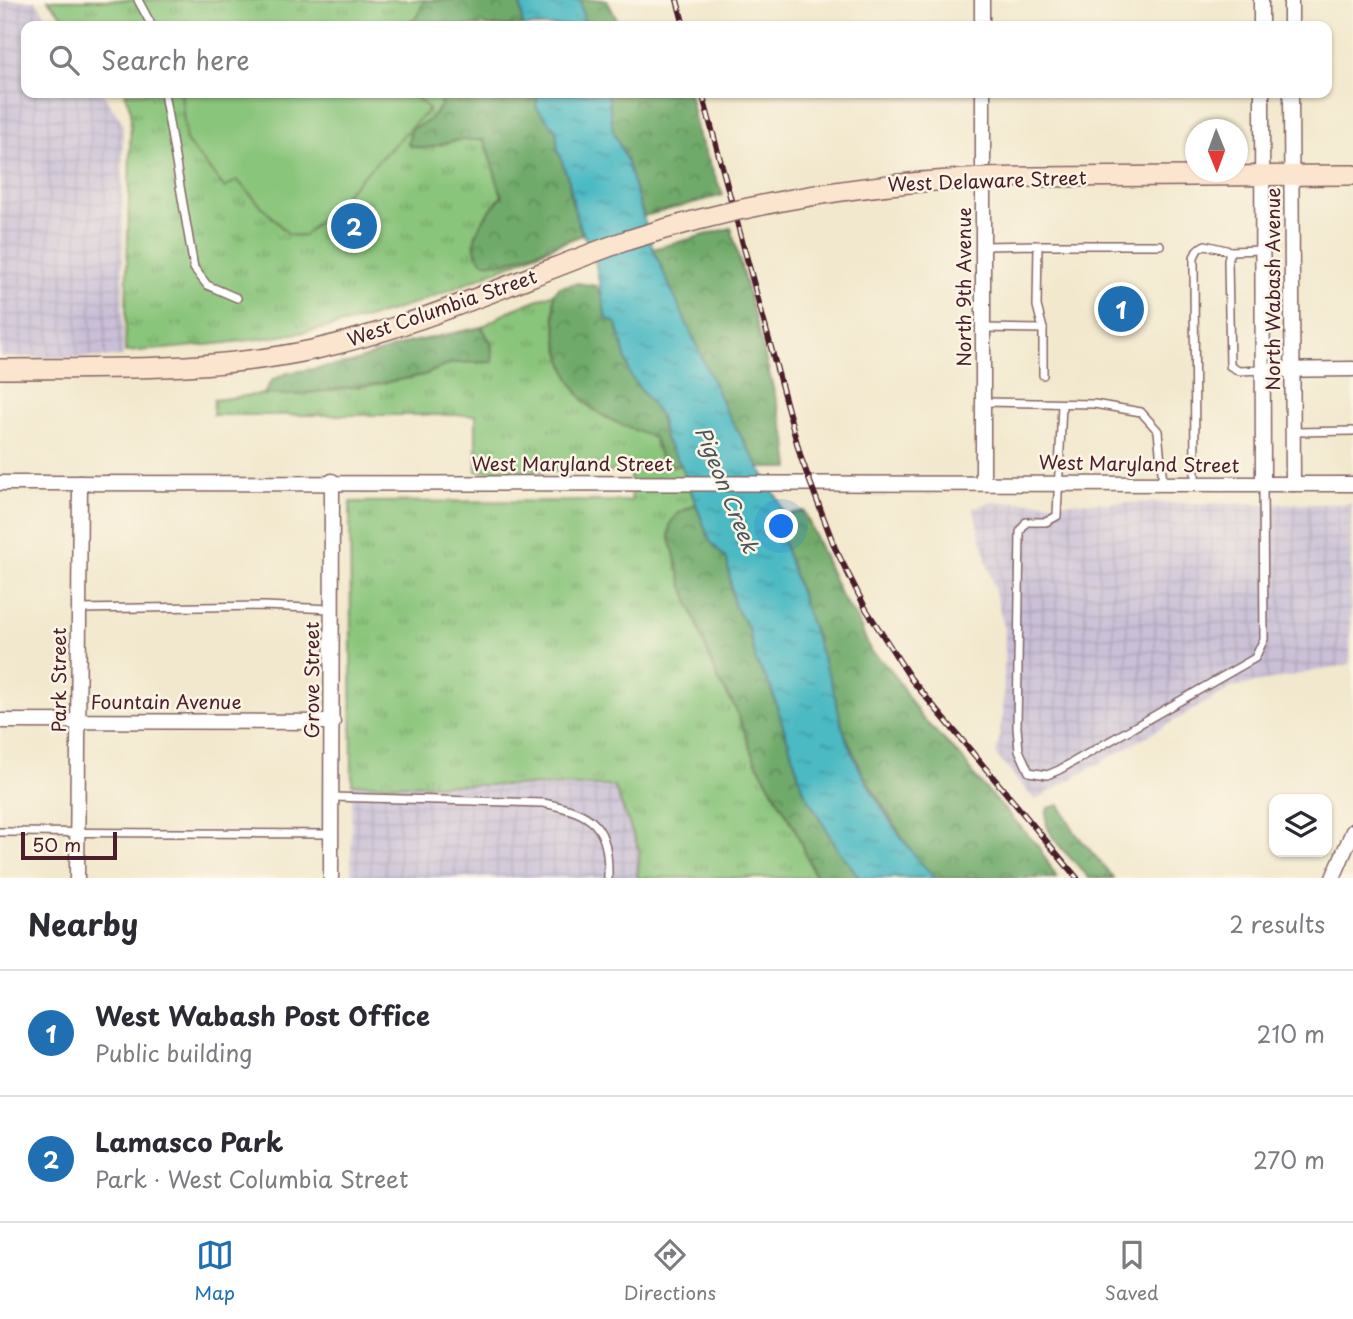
<!DOCTYPE html>
<html lang="en">
<head>
<meta charset="utf-8">
<style>
	body { margin:0; font-family:"Playpen Sans",sans-serif; background:#f7f7f7; color:#2b2b33 }
	.controls { position:absolute; right:21px; bottom:21px; display:grid; overflow:hidden; border-radius:14px; box-shadow:0 2px 5px #0004 }
	.controls button { width:63px; height:63px; display:grid; place-items:center; padding:0; border:0; border-bottom:2px solid #e1e1e2; background:#fff; color:#2b2b33; font:35px sans-serif }
	.compass { position:absolute; left:1185px; top:119px; width:63px; height:63px; border-radius:50%; background:#fff; box-shadow:0 2px 5px #0004; rotate:179deg }
	.scale { position:absolute; left:21px; bottom:18px; width:96px; box-sizing:border-box; padding-left:7px; border:4px solid #4a1f2b; border-top:0; font-size:19px; line-height:24px; white-space:nowrap; color:#4a1f2b; -webkit-text-stroke:5px #fcf5e5; paint-order:stroke }
	.you { position:absolute; left:782px; top:527px; width:24px; height:24px; margin:-18px; border:5px solid #fff; border-radius:50%; background:#1a73e8; box-shadow:0 0 0 10px #1a73e833 }
	.badge { display:grid; place-items:center; width:46px; height:46px; border-radius:50%; background:#1f6fb2; color:#fff; font-size:23px; font-weight:700 }
	.pin { position:absolute; translate:-50% -50%; border:4px solid #fff; box-shadow:0 2px 7px #0006 }
	.list { margin:0; padding:0; list-style:none }
	h2 { display:flex; justify-content:space-between; align-items:center; height:91px; margin:0; padding:0 28px; font-size:30px }
	h2 small { font-size:23px; font-weight:400; color:#7c7c81 }
	.list li { display:grid; grid-template-columns:46px 1fr auto; gap:21px; align-items:center; box-sizing:border-box; height:126px; padding:0 28px; border-top:2px solid #e1e1e2 }
	.list b { display:block; font-size:26px; white-space:nowrap }
	.list p { margin:0; font-size:23px; white-space:nowrap; color:#7c7c81 }
	.list em { font-size:23px; font-style:normal; color:#7c7c81 }
	.icon { flex:none; width:38px; height:38px; fill:none; stroke:currentColor; stroke-width:2; stroke-linecap:round; stroke-linejoin:round }
	.map { position:relative; flex:none; width:1353px; height:878px; overflow:hidden }
	.search { position:absolute; background:#fff; box-shadow:0 2px 5px #0004; left:21px; right:21px; top:21px; height:77px; display:flex; align-items:center; gap:18px; box-sizing:border-box; padding:0 24px; border-radius:14px; color:#7c7c81; font-size:26px }
	.sheet { height:343px; background:#fff }
	nav { display:flex; justify-content:space-around; align-items:center; box-sizing:border-box; height:98px; border-top:2px solid #e1e1e2; background:#fff; font-size:19px; color:#7c7c81 }
	nav a { display:grid; justify-items:center; gap:4px }
	nav .on { color:#1f6fb2 }
	.map>svg:first-child { display:block }
	.industrial { fill:url(#industrial-grid) }
	.grass { fill:url(#grass-tufts); stroke:#6a7253; stroke-width:2 }
	.forest { fill:url(#forest-crowns); stroke:#5c644b; stroke-width:2 }
	.garden { fill:#8ac57b; stroke:#6a7253; stroke-width:2 }
	.water { fill:url(#water-ripples); stroke:#4b6c77; stroke-width:2 }
	.lines { fill:none; stroke-linecap:round; stroke-linejoin:round }
	.service-casing { stroke:#856564; stroke-width:10 }
	.minor-casing { stroke:#856564; stroke-width:17 }
	.secondary-casing { stroke:#856564; stroke-width:22 }
	.service { stroke:#fff; stroke-width:7 }
	.minor { stroke:#fff; stroke-width:14 }
	.secondary { stroke:#fce5cf; stroke-width:19 }
	.rail-casing { stroke:#4a1f2b; stroke-width:6 }
	.rail { stroke:#fcf5e5; stroke-width:3.5; stroke-dasharray:10; stroke-linecap:butt }
	.secondary-bridge-casing { stroke:#856564; stroke-width:22; stroke-linecap:butt }
	.secondary-bridge { stroke:#fce5cf; stroke-width:19 }
	.labels { text-anchor:middle; stroke-width:5; stroke-linejoin:round; paint-order:stroke }
	.street-label { font-size:19px; fill:#4a1f2b; stroke:#fcf5e5 }
	.water-label { font-size:21px; font-style:italic; fill:#4b5560; stroke:#fcf5e5 }
</style>
</head>
<body>
<div class="map">
<svg width="1353" height="878" viewBox="0 0 1353 878">
	<defs>
		<pattern id="industrial-grid" width="8" height="8" patternUnits="userSpaceOnUse" patternTransform="scale(1.75)"><rect width="8" height="8" fill="#c9bfd7"/><path d="M0 4h8M4 0v8" fill="none" stroke="#aea4b9"/></pattern>
		<pattern id="grass-tufts" width="24" height="20" patternUnits="userSpaceOnUse" patternTransform="scale(1.75)"><rect width="24" height="20" fill="#8ac57b"/><path d="M3 7l-1-3M5 7V3M7 7l1-3M15 17l-1-3M17 17v-4M19 17l1-3" fill="none" stroke="#739f65"/></pattern>
		<pattern id="forest-crowns" width="20" height="18" patternUnits="userSpaceOnUse" patternTransform="scale(1.75)"><rect width="20" height="18" fill="#6faa6b"/><path d="M2 6a3 3 0 1 1 6 0M12 15a3 3 0 1 1 6 0" fill="none" stroke="#5d8a58"/></pattern>
		<pattern id="water-ripples" width="26" height="14" patternUnits="userSpaceOnUse" patternTransform="scale(1.75)"><rect width="26" height="14" fill="#4cbac3"/><path d="M2 4q2-2 4 0t4 0M15 11q2-2 4 0t4 0" fill="none" stroke="#41979f"/></pattern>
	</defs>
	<rect width="100%" height="100%" fill="#fcf5e5"/>
	<filter id="ink" filterUnits="userSpaceOnUse"><feTurbulence type="fractalNoise" baseFrequency=".0143" numOctaves="2"/><feDisplacementMap in="SourceGraphic" scale="14" xChannelSelector="R" yChannelSelector="G"/><feConvolveMatrix kernelMatrix="1 2 1 2 8 2 1 2 1" color-interpolation-filters="sRGB"/></filter>
	<filter id="wash" filterUnits="userSpaceOnUse"><feTurbulence type="fractalNoise" baseFrequency=".00686" numOctaves="4" result="noise"/><feDisplacementMap in="SourceGraphic" scale="28" xChannelSelector="R" yChannelSelector="G"/><feGaussianBlur stdDeviation="1.57" result="paint"/><feColorMatrix in="noise" values="0 0 0 0 0 0 0 0 0 0 0 0 0 0 0 0 0 1.4 0 .05"/><feComposite in="paint" operator="in"/></filter>
	<g filter="url(#wash)">
		<rect width="100%" height="100%" fill="#f2e8cd"/>
		<!-- industrial -->
		<g class="industrial">
			<polygon points="0,0 35,0 54,26 26,26 26,93 102,93 123,123 123,357 0,357"/>
			<polygon points="992,502 1351,504 1350,664 1231,688 1035,800 996,755 1003,714 1005,630 973,508"/>
			<polygon points="352,784 614,786 640,853 637,878 351,878"/>
		</g>
		<!-- grass -->
		<g class="grass">
			<polygon points="48,0 520,0 523,26 71,26"/>
			<path d="M125,93H538L582,235C523,258 464,287 404,307C314,337 219,345 125,352L131,111Z"/>
			<path d="M554,293C553,333 562,390 599,413C615,424 636,430 654,438L664,466L681,465L696,504L677,514L702,640L719,681L735,707L755,760L794,827L816,878H637L640,852L614,786L352,784L350,502L631,501L630,472L476,471V415H213L214,400L264,394L293,395L377,384L424,375L452,363L493,362L491,343L482,327L509,311Z"/>
		</g>
		<!-- forest -->
		<g class="forest">
			<polygon points="424,0 520,0 523,26 402,26 418,16"/>
			<polygon points="580,0 607,0 620,26 585,26"/>
			<path d="M431,93H538L536,107L556,130L558,151L569,181L571,198L582,235L504,263L483,262C461,242 487,213 502,196L484,140C476,140 468,140 460,140C442,142 427,153 408,145L411,129L428,121L441,106L440,98Z"/>
			<polygon points="608,93 689,93 698,135 723,195 644,216 628,174 626,159 613,131"/>
			<polygon points="731,228 787,441 790,468 760,468 726,411 653,249"/>
			<path d="M577,283L596,286L617,324L630,375L660,416L665,439L681,465L663,466L654,438C636,430 615,424 599,413C562,390 553,333 554,293L560,287Z"/>
			<polygon points="482,327 491,343 493,362 452,363 424,375 377,384 293,395 264,394 271,381 287,373 351,363 407,343"/>
			<polygon points="696,504 710,541 727,559 734,605 749,629 756,661 771,688 804,791 837,848 860,878 816,878 794,827 755,760 735,707 719,681 683,587 669,535 670,524 677,514"/>
			<polygon points="804,511 840,594 858,621 870,650 891,670 921,717 963,759 975,777 1038,846 1057,878 936,878 917,861 862,772 843,730 832,686 782,539 784,515"/>
			<path d="M1059,805L1076,834L1114,878H1089C1075,859 1037,834 1048,808Z"/>
		</g>
		<!-- garden -->
		<polygon class="garden" points="181,93 411,93 429,109 304,236 289,235 237,180 225,188 186,141"/>
		<!-- water -->
		<g class="water">
			<polygon points="520,0 580,0 585,26 523,26"/>
			<path d="M538,93H608L613,131L626,159L653,249L726,411L779,501L784,515L782,539C798,587 814,634 831,682C836,697 838,713 843,729C857,773 903,848 936,878H860L837,848L804,791L771,688L756,661L749,629L734,605L727,560L710,541L681,465L665,439L660,416L630,375L617,324L606,318L595,260L576,217L569,181L558,151L556,130L536,107Z"/>
		</g>
	</g>
	<g filter="url(#ink)">
		<g class="lines">
			<!-- service casing -->
			<g class="service-casing">
				<g id="service">
					<polyline points="138,0 152,26"/>
					<polyline points="164,93 194,268 207,285 237,298"/>
					<polyline points="1038,245 1160,245"/>
					<polyline points="983,246 1038,245 1037,306 1043,329"/>
					<polyline points="1230,251 1228,261 1230,366 1239,371 1263,370"/>
					<polyline points="983,328 1043,329 1043,375"/>
					<polyline points="983,402 1094,404 1141,412 1158,431 1163,483"/>
					<polyline points="1062,404 1057,516 1046,522 1026,522 1020,532 1017,728 1019,750 1029,772 1047,775 1059,770 1255,658 1264,639 1263,484"/>
					<polyline points="1293,432 1353,431"/>
					<polyline points="1195,484 1194,257 1198,249 1205,245 1230,251 1262,250"/>
					<polyline points="79,609 264,606 331,609"/>
					<path d="M332,797L543,803C594,813 609,825 608,878"/>
					<polyline points="0,832 331,834"/>
				</g>
			</g>
			<!-- minor casing -->
			<g class="minor-casing">
				<g id="minor">
					<polyline points="982,0 982,26"/>
					<polyline points="1261,0 1261,26"/>
					<polyline points="1291,0 1291,26"/>
					<polyline points="983,93 983,482"/>
					<polyline points="1262,93 1263,484"/>
					<polyline points="1291,93 1293,484"/>
					<polyline points="1263,370 1353,369"/>
					<polyline points="0,483 1353,484"/>
					<polyline points="0,721 333,722"/>
					<polyline points="77,878 80,483"/>
					<polyline points="331,878 332,481"/>
					<polyline points="1333,878 1353,831"/>
				</g>
			</g>
			<!-- secondary casing -->
			<g class="secondary-casing">
				<g id="secondary">
					<polyline points="1031,177 1353,175"/>
					<path d="M0,369C105,368 209,372 312,350C422,326 523,277 628,240"/>
				</g>
			</g>
			<!-- service -->
			<use href="#service" class="service"/>
			<!-- minor -->
			<use href="#minor" class="minor"/>
			<!-- secondary -->
			<use href="#secondary" class="secondary"/>
			<!-- rail casing -->
			<g class="rail-casing">
				<g id="rail">
					<polyline points="677,0 684,26"/>
					<polyline points="702,93 801,458 835,548 866,609 911,679 1077,878"/>
				</g>
			</g>
			<!-- rail -->
			<use href="#rail" class="rail"/>
			<!-- secondary-bridge casing -->
			<g class="secondary-bridge-casing">
				<path id="secondary-bridge" d="M628,240C760,198 892,178 1031,177"/>
			</g>
			<!-- secondary-bridge -->
			<use href="#secondary-bridge" class="secondary-bridge"/>
		</g>
	</g>
	<g class="labels">
		<!-- street labels -->
		<g class="street-label">
			<text transform="translate(987 181) rotate(-2)" y="7">West Delaware Street</text>
			<text transform="translate(964 287) rotate(-90)" y="7">North 9th Avenue</text>
			<text transform="translate(1273 289) rotate(-90)" y="7">North Wabash Avenue</text>
			<text transform="translate(442 308) rotate(-19)" y="7">West Columbia Street</text>
			<text x="572" y="471">West Maryland Street</text>
			<text transform="translate(1139 464) rotate(1)" y="7">West Maryland Street</text>
			<text transform="translate(59 680) rotate(-90)" y="7">Park Street</text>
			<text transform="translate(312 680) rotate(-90)" y="7">Grove Street</text>
			<text x="166" y="709">Fountain Avenue</text>
		</g>
		<!-- water labels -->
		<g class="water-label">
			<text transform="translate(726 490) rotate(68)" y="7">Pigeon Creek</text>
		</g>
	</g>
</svg>
<div class="controls">
<button><svg class="icon" aria-label="layers" viewBox="0 0 24 24"><path d="M12 4l9 5-9 5-9-5zM3 14l9 5 9-5"/></svg></button>
</div>
<svg class="compass" viewBox="-18 -18 36 36"><path d="M0-13l5 13h-10z" fill="#e53935"/><path d="M0 13l5-13h-10z" fill="#7c7c81"/></svg>
<div class="scale">50 m</div>
<div class="you"></div>
<div class="pin badge" style="left:1121px;top:309px">1</div>
<div class="pin badge" style="left:354px;top:226px">2</div>
<div class="search"><svg class="icon" aria-label="search" viewBox="0 0 24 24"><circle cx="10" cy="10" r="6"/><path d="M15 15l6 6"/></svg>Search here</div>
</div>
<section class="sheet">
<h2>Nearby<small>2 results</small></h2>
<ul class="list">
<li><span class="badge">1</span><div><b>West Wabash Post Office</b><p>Public building</p></div><em>210 m</em></li>
<li><span class="badge">2</span><div><b>Lamasco Park</b><p>Park · West Columbia Street</p></div><em>270 m</em></li>
</ul>
</section>
<nav>
<a class="on"><svg class="icon" aria-label="map" viewBox="0 0 24 24"><path d="M3 6l6-2 6 2 6-2v14l-6 2-6-2-6 2zM9 4v14M15 6v14"/></svg>Map</a>
<a><svg class="icon" aria-label="directions" viewBox="0 0 24 24"><path d="M12 3l9 9-9 9-9-9zM9 14v-3h6M13 9l2 2-2 2"/></svg>Directions</a>
<a><svg class="icon" aria-label="saved" viewBox="0 0 24 24"><path d="M7 4h10v16l-5-4-5 4z"/></svg>Saved</a>
</nav>
</body>
</html>
